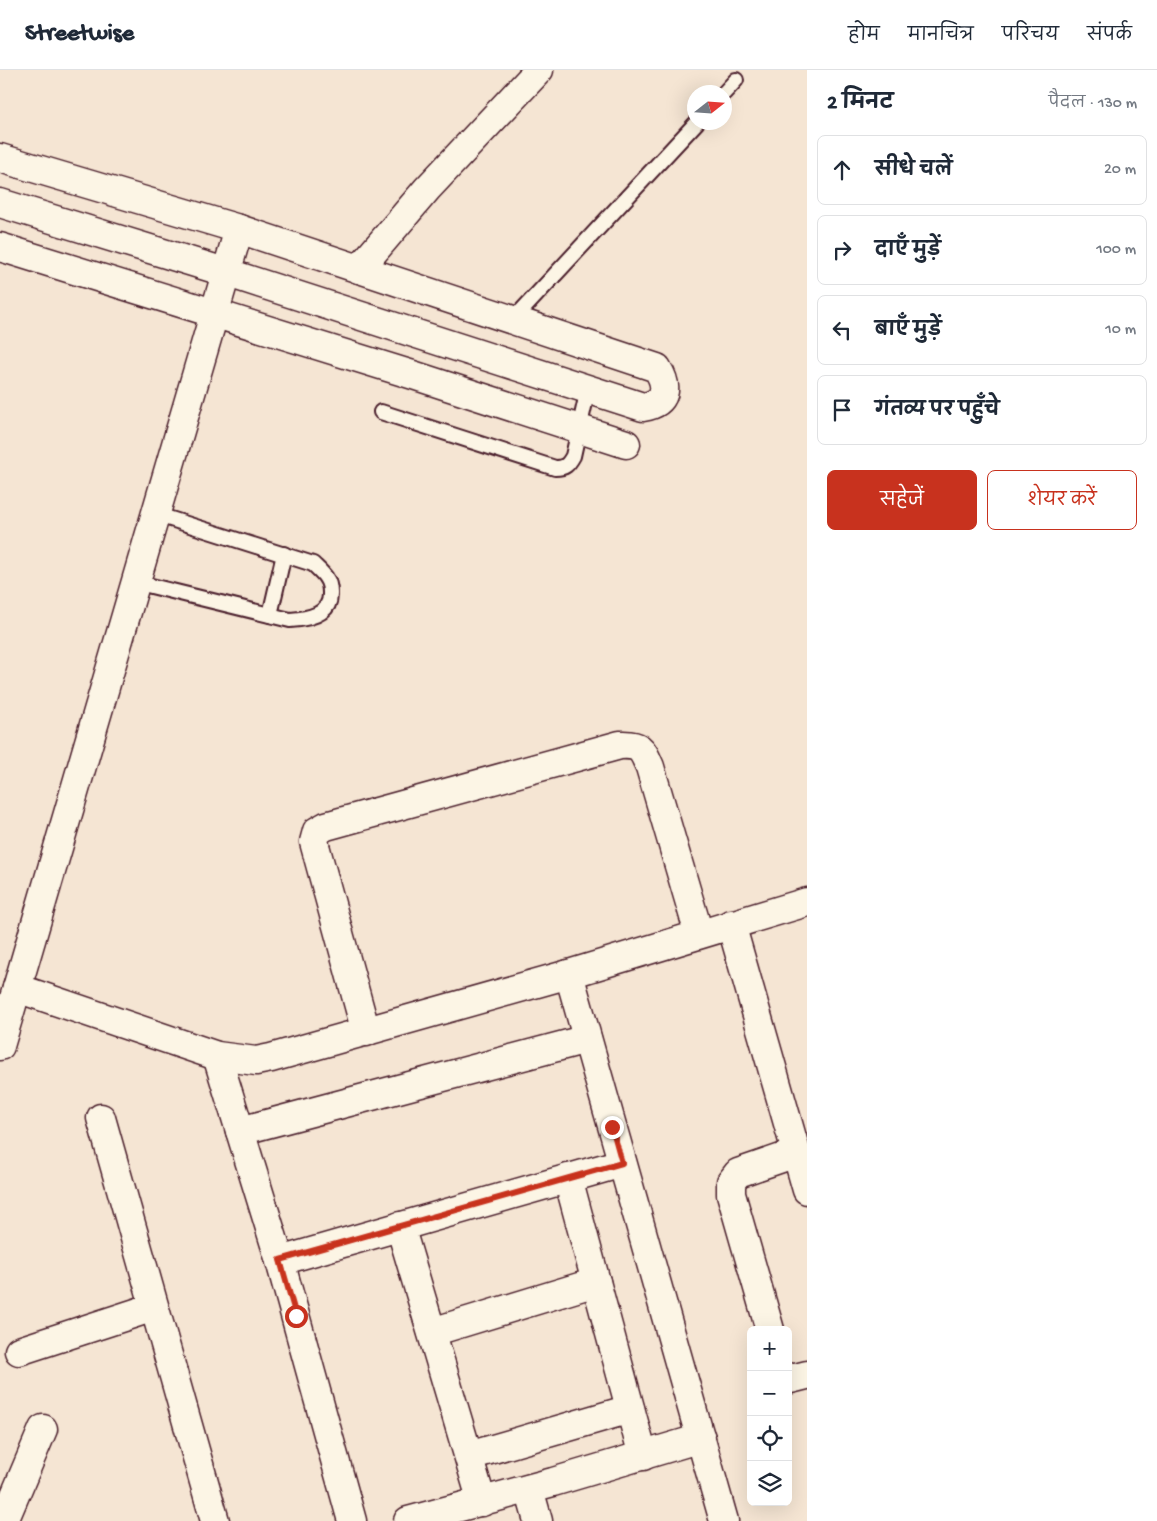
<!DOCTYPE html>
<html lang="hi">
<head>
<meta charset="utf-8">
<style>
	body { margin:0; font-family:"Gochi Hand","Playpen Sans Deva",sans-serif; background:#f2f2f3; color:#1f2937 }
	.controls { position:absolute; right:15px; bottom:15px; display:grid; overflow:hidden; border-radius:8px; box-shadow:0 5px 20px #0002 }
	.controls button { width:45px; height:45px; display:grid; place-items:center; padding:0; border:0; border-bottom:1px solid #e0e1e3; background:#fff; color:#1f2937; font:25px sans-serif }
	.compass { position:absolute; left:687px; top:15px; width:45px; height:45px; border-radius:50%; background:#fff; box-shadow:0 5px 20px #0002; rotate:73deg }
	.stop { position:absolute; width:15px; height:15px; margin:-11px; border:4px solid #c8321e; border-radius:50%; background:#fff }
	.stop.end { background:#c8321e; border-color:#fff; box-shadow:0 1px 5px #0008 }
	.list { margin:0; padding:0; list-style:none }
	h2 { display:flex; justify-content:space-between; align-items:center; height:65px; margin:0; padding:0 20px; font-size:21px }
	h2 small { font-size:16px; font-weight:400; color:#747a83 }
	.list li { display:grid; grid-template-columns:32px 1fr auto; gap:15px; align-items:center; box-sizing:border-box; height:70px; margin:0 10px 10px; padding:0 10px; border:1px solid #e0e1e3; border-radius:8px }
	.list b { display:block; font-size:19px; white-space:nowrap }
	.list em { font-size:16px; font-style:normal; color:#747a83 }
	.actions { display:flex; gap:10px; padding:15px 20px }
	.actions a { flex:1; padding:11px 0; border:1px solid #c8321e; border-radius:8px; text-align:center; font-size:18px; color:#c8321e }
	.actions .main { background:#c8321e; color:#fff }
	.icon { flex:none; width:28px; height:28px; fill:none; stroke:currentColor; stroke-width:2; stroke-linecap:round; stroke-linejoin:round }
	.map { position:relative; flex:none; width:807px; height:1451px; overflow:hidden }
	header { display:flex; align-items:center; gap:30px; box-sizing:border-box; height:70px; padding:0 25px; background:#fff; border-bottom:1px solid #e0e1e3 }
	header strong { font-size:24px }
	nav { display:flex; gap:28px; margin-inline-start:auto; font-size:18px }
	main { display:flex }
	aside { flex:1; background:#fff }
	.map>svg:first-child { display:block }
	.lines { fill:none; stroke-linecap:round; stroke-linejoin:round }
	.service-casing { stroke:#4a1f2b; stroke-width:18 }
	.minor-casing { stroke:#4a1f2b; stroke-width:31 }
	.service { stroke:#fcf5e5; stroke-width:14 }
	.minor { stroke:#fcf5e5; stroke-width:28 }
	.route { stroke:#c8321e; stroke-width:6 }
</style>
</head>
<body>
<header>
<strong>Streetwise</strong>
<nav><a>होम</a><a>मानचित्र</a><a>परिचय</a><a>संपर्क</a></nav>
</header>
<main>
<div class="map">
<svg width="807" height="1451" viewBox="0 0 807 1451">
	<rect width="100%" height="100%" fill="#f5e5d3"/>
	<filter id="ink" filterUnits="userSpaceOnUse"><feTurbulence type="fractalNoise" baseFrequency=".02" numOctaves="2"/><feDisplacementMap in="SourceGraphic" scale="10" xChannelSelector="R" yChannelSelector="G"/><feConvolveMatrix kernelMatrix="1 2 1 2 8 2 1 2 1" color-interpolation-filters="sRGB"/></filter>
	<g filter="url(#ink)">
		<g class="lines">
			<!-- service casing -->
			<g class="service-casing">
				<g id="service">
					<polyline points="724,23 736,10"/>
					<polyline points="513,250 697,52"/>
					<path d="M381,342L555,398C565,398 568,395 573,386L588,319"/>
					<path d="M135,512L290,550C308,549 331,545 330,523C330,519 329,512 326,508C323,503 317,498 313,494L155,444"/>
					<polyline points="270,545 284,484"/>
				</g>
			</g>
			<!-- minor casing -->
			<g class="minor-casing">
				<g id="minor">
					<path d="M0,88L239,159L657,298C669,317 667,333 643,337L225,202L0,133"/>
					<polyline points="0,177 413,305 626,374"/>
					<polyline points="359,199 427,119 539,0"/>
					<polyline points="731,854 807,1120"/>
					<polyline points="569,904 724,1451"/>
					<polyline points="17,918 217,986 256,991 271,988 569,904 807,832"/>
					<path d="M366,962L314,772L317,761L326,756L620,675C641,674 642,679 650,697L699,864"/>
					<polyline points="0,976 239,159"/>
					<polyline points="217,986 280,1191 352,1451"/>
					<polyline points="101,1048 215,1451"/>
					<polyline points="240,1061 587,969"/>
					<polyline points="568,1108 643,1386"/>
					<polyline points="400,1156 482,1432"/>
					<polyline points="280,1191 622,1093"/>
					<polyline points="770,1260 731,1124 731,1112 738,1103 796,1083"/>
					<polyline points="432,1262 596,1212"/>
					<polyline points="19,1281 154,1237"/>
					<polyline points="788,1307 791,1309 807,1305"/>
					<polyline points="469,1386 630,1339"/>
					<polyline points="529,1419 538,1451"/>
					<polyline points="4,1451 43,1359"/>
					<polyline points="408,1451 553,1412 701,1368"/>
				</g>
			</g>
			<!-- service -->
			<use href="#service" class="service"/>
			<!-- minor -->
			<use href="#minor" class="minor"/>
		</g>
	</g>
	<g class="lines" filter="url(#ink)">
		<!-- route -->
		<polyline class="route" points="296,1246 280,1190 622,1093 612,1057"/>
	</g>
</svg>
<div class="controls">
<button>+</button>
<button>−</button>
<button><svg class="icon" aria-label="locate" viewBox="0 0 24 24"><circle cx="12" cy="12" r="6"/><path d="M12 2v4M12 18v4M2 12h4M18 12h4"/></svg></button>
<button><svg class="icon" aria-label="layers" viewBox="0 0 24 24"><path d="M12 4l9 5-9 5-9-5zM3 14l9 5 9-5"/></svg></button>
</div>
<svg class="compass" viewBox="-18 -18 36 36"><path d="M0-13l5 13h-10z" fill="#e53935"/><path d="M0 13l5-13h-10z" fill="#747a83"/></svg>
<div class="stop" style="left:296px;top:1246px"></div>
<div class="stop end" style="left:612px;top:1057px"></div>
</div>
<aside>
<h2>2 मिनट<small>पैदल · 130 m</small></h2>
<ul class="list">
<li><svg class="icon" aria-label="ahead" viewBox="0 0 24 24"><path d="M12 20V5M6 11l6-6 6 6"/></svg><div><b>सीधे चलें</b></div><em>20 m</em></li>
<li><svg class="icon" aria-label="right" viewBox="0 0 24 24"><path d="M7 20v-9h11M14 6l5 5-5 5"/></svg><div><b>दाएँ मुड़ें</b></div><em>100 m</em></li>
<li><svg class="icon" aria-label="left" viewBox="0 0 24 24"><path d="M17 20v-9H6M10 6l-5 5 5 5"/></svg><div><b>बाएँ मुड़ें</b></div><em>10 m</em></li>
<li><svg class="icon" aria-label="arrive" viewBox="0 0 24 24"><path d="M6 21V4h12l-3 4 3 4H6"/></svg><div><b>गंतव्य पर पहुँचे</b></div></li>
</ul>
<div class="actions"><a class="main">सहेजें</a><a>शेयर करें</a></div>
</aside>
</main>
</body>
</html>
